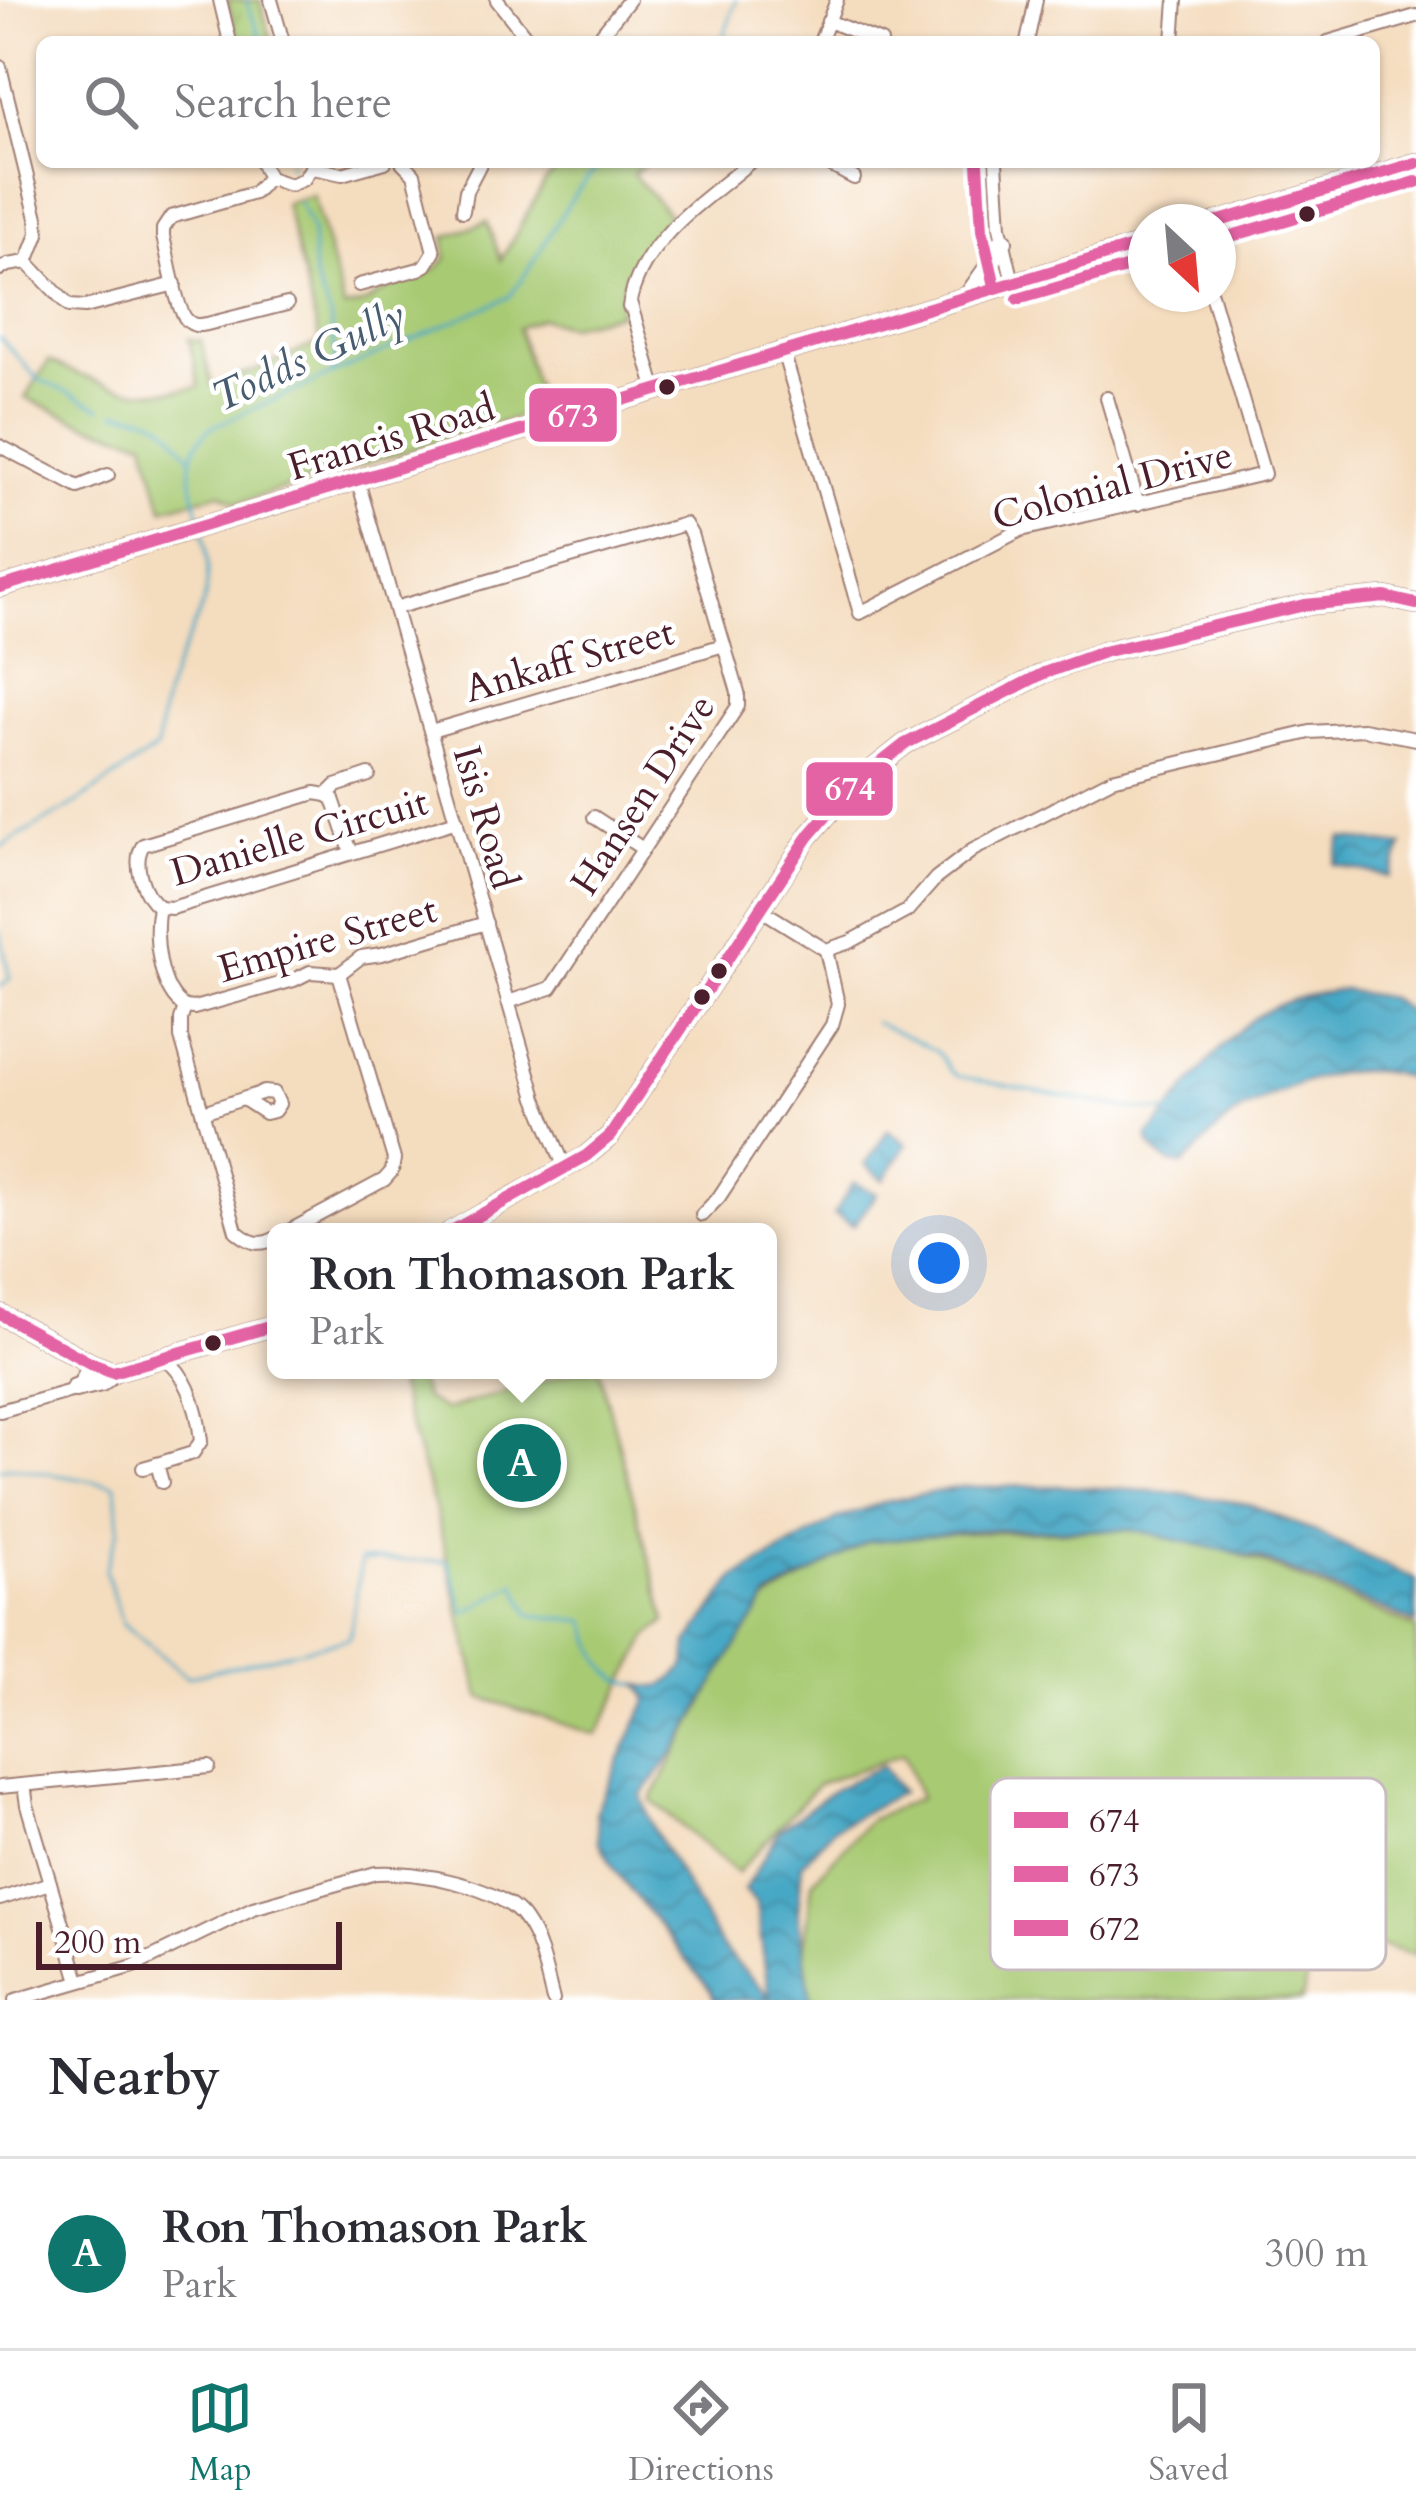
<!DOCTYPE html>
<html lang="en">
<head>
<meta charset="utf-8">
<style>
	body { margin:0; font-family:Cardo,serif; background:#f7f7f7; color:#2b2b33 }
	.compass { position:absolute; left:1128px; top:204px; width:108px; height:108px; border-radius:50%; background:#fff; box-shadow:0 3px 9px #0004; rotate:154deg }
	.scale { position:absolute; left:36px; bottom:30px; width:306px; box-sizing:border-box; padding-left:12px; border:6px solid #4a1f2b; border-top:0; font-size:33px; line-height:42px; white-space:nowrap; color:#4a1f2b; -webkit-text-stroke:9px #fff; paint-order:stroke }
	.you { position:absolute; left:939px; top:1263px; width:42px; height:42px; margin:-30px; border:9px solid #fff; border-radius:50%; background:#1a73e8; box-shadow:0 0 0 18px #1a73e833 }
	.badge { display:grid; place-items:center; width:78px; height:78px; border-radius:50%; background:#0f766e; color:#fff; font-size:39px; font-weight:700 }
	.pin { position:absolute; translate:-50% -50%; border:6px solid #fff; box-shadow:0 3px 12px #0006 }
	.popup { position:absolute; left:267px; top:1223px; width:510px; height:156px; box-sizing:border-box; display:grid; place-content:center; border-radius:18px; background:#fff; filter:drop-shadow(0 3px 9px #0005); font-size:39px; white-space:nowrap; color:#7c7c81 }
	.popup b { font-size:45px; color:#2b2b33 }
	.popup::after { content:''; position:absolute; left:50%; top:100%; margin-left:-24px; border:24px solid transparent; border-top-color:#fff }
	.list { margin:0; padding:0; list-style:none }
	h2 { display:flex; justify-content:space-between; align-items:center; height:156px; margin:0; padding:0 48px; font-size:51px }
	h2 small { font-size:39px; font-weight:400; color:#7c7c81 }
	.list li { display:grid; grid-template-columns:78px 1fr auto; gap:36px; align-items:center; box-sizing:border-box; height:192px; padding:0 48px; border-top:3px solid #e1e1e2 }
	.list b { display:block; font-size:45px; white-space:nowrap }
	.list p { margin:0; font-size:39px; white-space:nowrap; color:#7c7c81 }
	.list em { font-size:39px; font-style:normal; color:#7c7c81 }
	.icon { flex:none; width:66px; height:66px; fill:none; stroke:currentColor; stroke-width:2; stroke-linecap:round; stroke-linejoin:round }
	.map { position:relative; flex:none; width:1416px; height:2000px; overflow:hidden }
	.search { position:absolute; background:#fff; box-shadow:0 3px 9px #0004; left:36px; right:36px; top:36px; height:132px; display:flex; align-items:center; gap:30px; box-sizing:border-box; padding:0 42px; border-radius:18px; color:#7c7c81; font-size:45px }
	.sheet { height:348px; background:#fff }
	nav { display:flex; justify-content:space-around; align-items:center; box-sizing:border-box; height:168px; border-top:3px solid #e1e1e2; background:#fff; font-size:33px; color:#7c7c81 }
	nav a { display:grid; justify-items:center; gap:6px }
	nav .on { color:#0f766e }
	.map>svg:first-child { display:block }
	.grass { fill:url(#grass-tufts); stroke:#79744f; stroke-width:3 }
	.park { fill:#a8ca73; stroke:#79744f; stroke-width:3 }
	.water { fill:url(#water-waves); stroke:#486378; stroke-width:3 }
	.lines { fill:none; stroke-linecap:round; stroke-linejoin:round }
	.stream { stroke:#45a7c5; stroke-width:3 }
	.street-casing { stroke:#9f7e74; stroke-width:16 }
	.secondary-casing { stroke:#9f7e74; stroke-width:22 }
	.street { stroke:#fff; stroke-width:12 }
	.secondary { stroke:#fff; stroke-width:18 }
	.bus-1-casing { stroke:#fff; stroke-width:21 }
	.bus-2-casing { stroke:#fff; stroke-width:21 }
	.bus-3-casing { stroke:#fff; stroke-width:21 }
	.bus-1 { stroke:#e463a4; stroke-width:12 }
	.bus-2 { stroke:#e463a4; stroke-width:12 }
	.bus-3 { stroke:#e463a4; stroke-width:12 }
	.bus-dot { fill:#4a1f2b; stroke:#fff; stroke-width:4.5 }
	.labels { text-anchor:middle; stroke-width:9; stroke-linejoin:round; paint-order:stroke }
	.street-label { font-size:39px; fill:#4a1f2b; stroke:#fff }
	.water-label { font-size:42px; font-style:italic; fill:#485c70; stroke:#fff }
	.key { fill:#fff; stroke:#c9bcbf; stroke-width:3 }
	.key-label { font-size:33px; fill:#4a1f2b }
	.line-badge { stroke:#fff; stroke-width:4.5 }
	.badge-label { font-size:33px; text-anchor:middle; font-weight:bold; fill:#fff }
</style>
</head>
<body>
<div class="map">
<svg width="1416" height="2000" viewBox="0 0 1416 2000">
	<defs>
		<pattern id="grass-tufts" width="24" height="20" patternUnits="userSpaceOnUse" patternTransform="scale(3)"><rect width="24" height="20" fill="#a8ca73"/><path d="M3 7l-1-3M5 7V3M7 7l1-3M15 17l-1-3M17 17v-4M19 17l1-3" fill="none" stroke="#92ad64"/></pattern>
		<pattern id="water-waves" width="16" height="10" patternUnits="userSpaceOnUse" patternTransform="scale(3)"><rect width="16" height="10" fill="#45a7c5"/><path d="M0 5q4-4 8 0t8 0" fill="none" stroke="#3c87a0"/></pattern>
	</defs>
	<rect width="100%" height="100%" fill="#fff"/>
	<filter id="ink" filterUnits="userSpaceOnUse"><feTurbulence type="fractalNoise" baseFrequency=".00833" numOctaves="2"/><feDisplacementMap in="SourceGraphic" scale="24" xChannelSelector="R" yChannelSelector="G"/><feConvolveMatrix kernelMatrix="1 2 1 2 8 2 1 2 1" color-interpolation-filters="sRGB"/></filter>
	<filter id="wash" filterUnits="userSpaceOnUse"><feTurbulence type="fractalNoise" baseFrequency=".004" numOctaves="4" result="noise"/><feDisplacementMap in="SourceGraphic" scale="48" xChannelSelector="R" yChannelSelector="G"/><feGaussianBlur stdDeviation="2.7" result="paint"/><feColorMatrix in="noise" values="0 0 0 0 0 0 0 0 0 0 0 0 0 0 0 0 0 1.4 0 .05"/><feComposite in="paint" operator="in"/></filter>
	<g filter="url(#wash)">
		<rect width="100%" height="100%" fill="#f4dcbe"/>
		<!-- grass -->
		<polygon class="grass" points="227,0 260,0 272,42 238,42"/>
		<!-- park -->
		<g class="park">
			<path d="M564,162H647L633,174L670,216C645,240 617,277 620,313L567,326L541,318L518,328L539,398L516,418L237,503L220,493L163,509L145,441L88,425L25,398L49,361C102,387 141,398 199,387L189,339L201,340L212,385L254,371L320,342L285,203L313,195L344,308C370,306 374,295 395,285C416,275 430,277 446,259L445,237L487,222L501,260L545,182Z"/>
			<polygon points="393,1370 415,1370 425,1399 445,1410 579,1370 599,1370 666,1621 648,1637 597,1735 480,1697 437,1516"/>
			<polygon points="1167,1529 1263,1563 1416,1628 1416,1955 1377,1945 1307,1977 1302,2000 811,2000 802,1971 812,1882 870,1819 920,1798 903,1754 818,1784 737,1873 651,1800 755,1608 875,1535"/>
		</g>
		<!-- water -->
		<g class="water">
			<polygon points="1342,838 1403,846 1390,877 1334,864"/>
			<path d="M1343,990L1390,998L1416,1017V1081C1364,1058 1310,1077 1262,1101C1250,1106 1239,1111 1229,1119C1211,1133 1199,1152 1182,1165C1167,1164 1150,1152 1148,1137C1179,1101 1216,1045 1254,1018C1280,1000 1312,993 1343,990Z"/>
			<polygon points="888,1130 907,1144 884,1180 865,1165"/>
			<polygon points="854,1182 877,1194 853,1226 834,1214"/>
			<path d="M1062,1486L1167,1492L1248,1504L1314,1531L1416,1580V1623L1259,1558L1131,1530H978L867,1542L768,1598L732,1653L677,1748L641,1796L654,1830L722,1948L769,1996L756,1903L744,1890L780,1830L833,1790L882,1766L901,1792L833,1829L802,1864L798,1912L811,2000H714L711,1991L614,1869L599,1841L596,1811L648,1699L639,1685C666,1690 668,1684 686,1665L688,1643L735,1578L839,1518L884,1502L960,1487Z"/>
		</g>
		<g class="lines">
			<!-- stream -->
			<g class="stream">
				<polyline points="246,0 262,42"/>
				<polyline points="722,42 736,0"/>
				<polyline points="289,162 290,166"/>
				<polyline points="299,202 312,231 314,277 330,315 335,355 333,373"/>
				<polyline points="0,338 38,379 101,408"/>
				<path d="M116,412C162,417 164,420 190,457"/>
				<path d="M200,517C191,481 180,453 212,427L509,297C544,254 562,199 604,162"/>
				<path d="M0,847L77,803L157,748C160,727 162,703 169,683C190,622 220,604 203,532"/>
				<polyline points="0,931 10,979 0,987"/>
				<path d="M874,1022C886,1028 931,1046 938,1053C947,1062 945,1069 957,1076L1130,1109L1169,1112"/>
				<path d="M0,1469L10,1467L116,1485L119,1529L105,1570L122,1623L187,1677L350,1638L361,1560L448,1561L465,1613L516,1584L530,1615L586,1621C598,1654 599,1676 637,1685"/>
			</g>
		</g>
	</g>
	<g filter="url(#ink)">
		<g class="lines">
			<!-- street casing -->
			<g class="street-casing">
				<g id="street">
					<polyline points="220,0 230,42"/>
					<polyline points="271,0 283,42"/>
					<polyline points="497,0 530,42"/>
					<polyline points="828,21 881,42"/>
					<polyline points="595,42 629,0"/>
					<polyline points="820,42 837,0"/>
					<polyline points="1027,42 1036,0"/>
					<polyline points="1173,42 1176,0"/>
					<polyline points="1328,42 1416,16"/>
					<polyline points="0,67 37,218 38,234 27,262"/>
					<polyline points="261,162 269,178 290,185 304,179 315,162"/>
					<polyline points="824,162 854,178"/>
					<polyline points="996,162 1000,227 1013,282"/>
					<polyline points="313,168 342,174 385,162"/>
					<path d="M269,178L254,193L171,217L163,229V237C168,254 176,312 188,321C195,327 199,325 207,324L287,304"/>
					<polyline points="463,211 466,191 481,162"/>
					<polyline points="27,262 69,306 85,307 175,284"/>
					<polyline points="0,269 8,265 27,262"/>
					<polyline points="359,285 419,269 426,265 434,252 414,174 402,162"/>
					<polyline points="783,351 860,613 1021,530 1264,474 1211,294"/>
					<path d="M655,388L631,305L629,307C639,241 703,202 750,162"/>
					<polyline points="1107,398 1138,504"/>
					<polyline points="0,446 78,487 108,475"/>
					<polyline points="358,481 536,1098 565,1168"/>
					<polyline points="395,608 685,524 691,534 738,692 738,706 551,988 508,1002"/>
					<polyline points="431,731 724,645"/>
					<polyline points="327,795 336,786 369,775"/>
					<polyline points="594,817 643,849"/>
					<path d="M159,907C143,895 132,863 143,845L315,793L327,795L333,799L351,852"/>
					<polyline points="159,907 172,908 457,821"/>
					<path d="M159,907C153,935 159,992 185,1007"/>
					<polyline points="760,909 826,950 850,942 907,911 936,878 973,850 1112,779 1310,732 1363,729 1416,739"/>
					<polyline points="185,1007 194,1008 294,980 310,972 339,974 361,957 382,954 486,923"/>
					<path d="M185,1007L181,1019V1037L236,1231C250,1243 259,1247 276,1238"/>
					<polyline points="203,1112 264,1092 274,1093 279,1104 274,1111 265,1113 245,1100"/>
					<polyline points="702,1215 719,1197 832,1025 838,1004 826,950"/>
					<polyline points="287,1232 384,1180 392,1171 394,1159 339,974"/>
					<polyline points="0,1411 71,1391 79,1384 90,1363"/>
					<path d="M157,1464L193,1453L201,1441C198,1412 189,1376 165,1359"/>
					<polyline points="143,1468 157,1464 162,1482"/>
					<polyline points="24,1785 27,1805 79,1981"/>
					<polyline points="0,1787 209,1767"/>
					<polyline points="0,1899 50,1883"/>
					<path d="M16,2000L134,1966L253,1908L376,1873C415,1870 502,1886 525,1920C541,1942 546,1974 553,2000"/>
				</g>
			</g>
			<!-- secondary casing -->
			<g class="secondary-casing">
				<g id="secondary">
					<polyline points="1216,222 1416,163"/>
					<polyline points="969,295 988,268 1003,241"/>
					<polyline points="0,587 1146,243"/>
					<polyline points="450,1232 586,1156 610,1136 809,836 853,785 905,744 1044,673 1103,652 1305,605 1385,597 1416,604"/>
					<polyline points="0,1314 90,1363 113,1372 276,1325"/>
					<polyline points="75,1388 101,1382 113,1372"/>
				</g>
			</g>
			<!-- street -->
			<use href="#street" class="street"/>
			<!-- secondary -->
			<use href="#secondary" class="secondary"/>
			<!-- bus-1 casing -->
			<g class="bus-1-casing">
				<g id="bus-1">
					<polyline points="450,1232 586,1156 610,1136 809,836 853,785 905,744 1044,673 1103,652 1305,605 1385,597 1416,604"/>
					<polyline points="0,1314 90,1363 113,1372 276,1325"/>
				</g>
			</g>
			<!-- bus-2 casing -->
			<g class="bus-2-casing">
				<g id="bus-2">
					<polyline points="1216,222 1416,163"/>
					<polyline points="0,587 1146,243"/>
				</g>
			</g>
			<!-- bus-3 casing -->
			<g class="bus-3-casing">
				<g id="bus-3">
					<polyline points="978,163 982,230 995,286"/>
					<polyline points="1221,239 1416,182"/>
					<polyline points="1018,299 1146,262"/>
				</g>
			</g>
			<!-- bus-1 -->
			<use href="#bus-1" class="bus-1"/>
			<!-- bus-2 -->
			<use href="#bus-2" class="bus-2"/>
			<!-- bus-3 -->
			<use href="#bus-3" class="bus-3"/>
		</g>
	</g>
	<!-- markers -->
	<g class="bus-dot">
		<circle cx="1307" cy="214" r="10"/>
		<circle cx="667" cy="387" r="10"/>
		<circle cx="719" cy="971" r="10"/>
		<circle cx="702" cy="997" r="10"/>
		<circle cx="213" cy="1343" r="10"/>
	</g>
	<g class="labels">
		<!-- street labels -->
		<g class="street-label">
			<text transform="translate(391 436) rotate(-17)" y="14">Francis Road</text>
			<text transform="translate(1112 484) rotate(-15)" y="14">Colonial Drive</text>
			<text transform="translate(569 659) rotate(-16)" y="14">Ankaff Street</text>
			<text transform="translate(642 794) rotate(-57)" y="14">Hansen Drive</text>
			<text transform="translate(487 817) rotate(74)" y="14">Isis Road</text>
			<text transform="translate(299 836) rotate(-16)" y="14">Danielle Circuit</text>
			<text transform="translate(327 938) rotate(-16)" y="14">Empire Street</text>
		</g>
		<!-- water labels -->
		<g class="water-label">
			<text transform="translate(308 355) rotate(-25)" y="15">Todds Gully</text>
		</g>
	</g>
	<!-- legend -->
	<rect x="990" y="1778" width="396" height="192" rx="18" class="key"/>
	<rect x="1014" y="1812" width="54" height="16" fill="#e463a4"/>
	<rect x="1014" y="1866" width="54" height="16" fill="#e463a4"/>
	<rect x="1014" y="1920" width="54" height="16" fill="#e463a4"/>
	<g class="key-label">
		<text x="1089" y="1832">674</text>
		<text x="1089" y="1886">673</text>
		<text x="1089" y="1940">672</text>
	</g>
	<g class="line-badge">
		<rect x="527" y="386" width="92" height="58" rx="12" fill="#e463a4"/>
		<rect x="804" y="760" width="91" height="58" rx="12" fill="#e463a4"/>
	</g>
	<g class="badge-label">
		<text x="573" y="427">673</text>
		<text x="850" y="800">674</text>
	</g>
</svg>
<svg class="compass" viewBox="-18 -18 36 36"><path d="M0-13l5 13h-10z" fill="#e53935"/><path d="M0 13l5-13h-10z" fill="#7c7c81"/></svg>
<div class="scale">200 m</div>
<div class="you"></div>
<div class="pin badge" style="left:522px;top:1463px">A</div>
<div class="popup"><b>Ron Thomason Park</b>Park</div>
<div class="search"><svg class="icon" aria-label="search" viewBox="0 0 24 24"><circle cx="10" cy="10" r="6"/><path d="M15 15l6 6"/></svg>Search here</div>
</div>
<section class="sheet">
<h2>Nearby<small></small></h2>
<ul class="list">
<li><span class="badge">A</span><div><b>Ron Thomason Park</b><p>Park</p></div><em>300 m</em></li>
</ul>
</section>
<nav>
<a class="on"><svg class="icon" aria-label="map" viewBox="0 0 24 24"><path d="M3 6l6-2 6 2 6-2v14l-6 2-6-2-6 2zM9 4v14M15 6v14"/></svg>Map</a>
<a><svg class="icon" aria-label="directions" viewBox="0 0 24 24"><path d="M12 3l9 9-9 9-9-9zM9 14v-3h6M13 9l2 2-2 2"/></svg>Directions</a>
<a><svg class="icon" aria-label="saved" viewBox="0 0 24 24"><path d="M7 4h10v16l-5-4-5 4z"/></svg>Saved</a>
</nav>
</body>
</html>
